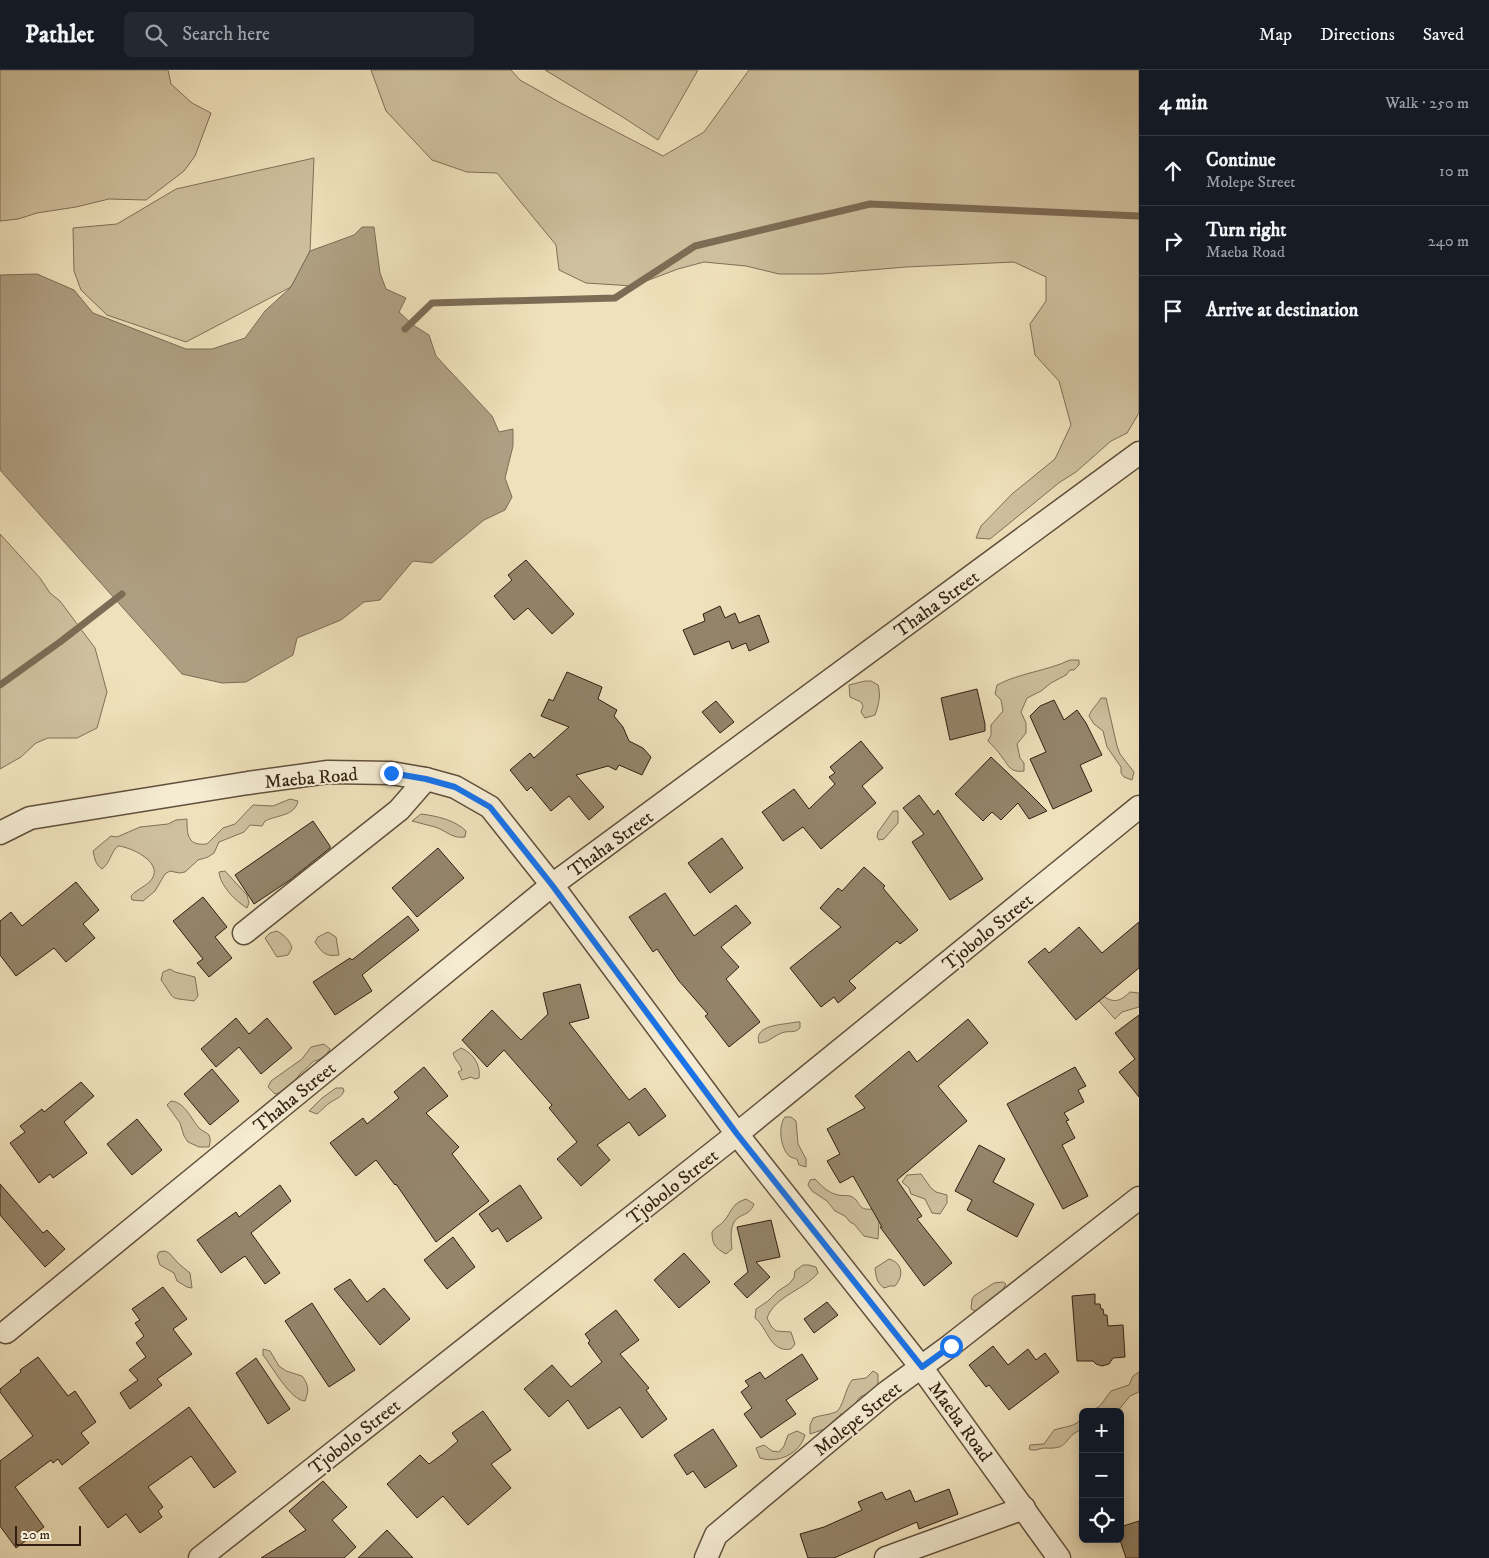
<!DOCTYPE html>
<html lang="en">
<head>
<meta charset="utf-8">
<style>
	body { margin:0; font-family:"IM FELL DW Pica",serif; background:#242831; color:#f1f3f6 }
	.controls { position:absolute; right:15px; bottom:15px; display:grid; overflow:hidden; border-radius:8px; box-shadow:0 2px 12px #0003 }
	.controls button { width:45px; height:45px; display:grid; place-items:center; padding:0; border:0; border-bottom:1px solid #363941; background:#171b24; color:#f1f3f6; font:25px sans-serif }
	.scale { position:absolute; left:15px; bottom:12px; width:66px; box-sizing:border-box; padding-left:5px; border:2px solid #321f12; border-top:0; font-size:14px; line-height:18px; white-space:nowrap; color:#321f12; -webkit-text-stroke:4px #f5ecd3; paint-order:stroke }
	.stop { position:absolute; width:15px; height:15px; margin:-11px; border:4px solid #1a73e8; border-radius:50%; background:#fff }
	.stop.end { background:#1a73e8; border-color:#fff; box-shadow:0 1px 5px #0008 }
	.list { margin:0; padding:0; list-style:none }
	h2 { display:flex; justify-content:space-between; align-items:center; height:65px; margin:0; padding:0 20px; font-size:21px }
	h2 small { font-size:16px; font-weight:400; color:#9ea1a6 }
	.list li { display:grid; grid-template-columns:32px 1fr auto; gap:15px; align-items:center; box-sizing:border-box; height:70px; padding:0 20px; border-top:1px solid #363941 }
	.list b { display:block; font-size:19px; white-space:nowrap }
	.list p { margin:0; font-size:16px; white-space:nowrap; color:#9ea1a6 }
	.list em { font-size:16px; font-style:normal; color:#9ea1a6 }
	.icon { flex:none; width:28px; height:28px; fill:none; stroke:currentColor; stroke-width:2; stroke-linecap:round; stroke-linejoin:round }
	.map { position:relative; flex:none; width:1139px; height:1488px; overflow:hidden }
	header { display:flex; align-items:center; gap:30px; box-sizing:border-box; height:70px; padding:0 25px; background:#171b24; border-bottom:1px solid #363941 }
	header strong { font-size:24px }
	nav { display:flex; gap:28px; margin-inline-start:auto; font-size:18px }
	.search { width:350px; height:45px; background:#242831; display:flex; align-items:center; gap:12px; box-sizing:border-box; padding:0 18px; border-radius:8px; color:#9ea1a6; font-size:19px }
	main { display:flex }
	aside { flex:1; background:#171b24 }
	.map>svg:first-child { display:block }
	.green { fill:#cfc09e; stroke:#807058 }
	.water { fill:#af9f82; stroke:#7d6c55 }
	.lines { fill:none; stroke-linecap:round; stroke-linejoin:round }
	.stream { stroke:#7d6c55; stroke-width:7 }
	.building { fill:#94846a; stroke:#321f12 }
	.minor-casing { stroke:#61503c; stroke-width:25 }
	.minor { stroke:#f5ecd3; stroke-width:22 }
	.route { stroke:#1a73e8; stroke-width:6 }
	.labels { text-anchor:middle; stroke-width:4; stroke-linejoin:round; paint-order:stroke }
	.street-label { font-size:19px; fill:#321f12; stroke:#f5ecd3 }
</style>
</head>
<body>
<header>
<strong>Pathlet</strong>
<div class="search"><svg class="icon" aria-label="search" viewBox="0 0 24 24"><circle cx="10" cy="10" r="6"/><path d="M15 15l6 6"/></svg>Search here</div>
<nav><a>Map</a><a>Directions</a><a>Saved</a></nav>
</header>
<main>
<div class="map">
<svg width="1139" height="1488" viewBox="0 0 1139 1488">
	<rect width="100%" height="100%" fill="#efe1bb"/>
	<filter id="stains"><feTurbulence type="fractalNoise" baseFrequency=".004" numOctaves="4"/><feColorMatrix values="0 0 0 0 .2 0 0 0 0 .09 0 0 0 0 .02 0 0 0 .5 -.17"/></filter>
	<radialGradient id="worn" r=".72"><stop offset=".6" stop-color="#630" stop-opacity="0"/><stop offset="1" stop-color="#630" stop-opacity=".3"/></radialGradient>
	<!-- green -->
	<g class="green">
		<polygon points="0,0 168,0 171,14 192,33 211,43 195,86 184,101 146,130 109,129 76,137 37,143 18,149 0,151"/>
		<polygon points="371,0 511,0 520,10 559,32 663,86 704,62 749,0 1139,0 1139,343 1127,363 1111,371 1076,402 1060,412 990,469 976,468 981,456 1012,424 1055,389 1071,355 1059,311 1035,285 1030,254 1046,231 1046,207 1014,192 906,197 822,204 779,204 746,196 704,192 678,199 633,216 586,213 559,200 556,175 497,103 467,102 432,90 386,41"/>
		<polygon points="545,0 698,0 658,70 621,46"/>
		<polygon points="314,88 310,181 291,217 186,272 107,245 81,220 74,201 73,158 117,154 176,119"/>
		<polygon points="0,464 40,508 50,523 60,531 95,578 107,622 97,658 77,668 48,668 36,673 21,687 0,699"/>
		<path d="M1070,590H1079V595L1074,600H1070L1066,605L1051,613L1041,621L1027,628L1021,642L1026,653V663L1017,674L1020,688L1024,693V701C1010,703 1009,696 1002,687C998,681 993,676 988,671L991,665V655L1003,641L1001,630L995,624L997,615C1019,603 1047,601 1070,590Z"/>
		<path d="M865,611H871L878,615C881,625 879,634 875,645L865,648L861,642L863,636L861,632L850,627L849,615Z"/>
		<path d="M1101,628H1106L1117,676L1120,684L1134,702L1132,710L1124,707L1121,703V697L1107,677L1103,661L1094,654L1089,646C1092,638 1097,635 1101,628Z"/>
		<path d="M290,729L298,731C295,746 277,745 265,751L262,756L250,755L244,762L219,772L214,783L208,787L198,790L185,802L179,803L170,801L165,804L155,821L143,831L132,830L131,826C137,819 147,816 152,809C163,792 131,777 118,776C110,783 111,792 102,799C95,794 95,789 93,781L111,766L117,767L140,757L168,754L176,750L187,749C187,766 188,776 207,774L223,758L235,754L253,735L273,736Z"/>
		<polygon points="893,741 898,741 898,753 884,769 879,770 877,767 878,762"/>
		<path d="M421,744C437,746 455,750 466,761L465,767C452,769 447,761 435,757C427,755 420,753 412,751Z"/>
		<path d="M225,801L247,825L249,833L247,838C235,831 220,815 219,802Z"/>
		<path d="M277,861C285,866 289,869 292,878L288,885L277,887L265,868L270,863Z"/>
		<path d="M328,862L336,867L339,885C326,887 322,883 315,872L318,867Z"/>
		<path d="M170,899L175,902L195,907L198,926L194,931C167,927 177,932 161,910L163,902Z"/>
		<path d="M1097,921C1110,932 1117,935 1130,922L1139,923V937L1122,942L1115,949L1098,930Z"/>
		<path d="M796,952H800V958C795,963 792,961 785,962C775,964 769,973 759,973C753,954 784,955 796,952Z"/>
		<polygon points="324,974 330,979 324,988 314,991 300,1004 288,1020 275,1024 268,1017 271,1011 302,989 311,977"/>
		<path d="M461,978C473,983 481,995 479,1008L475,1009L471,1007L462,1010L458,1002L462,1000C460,993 455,991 453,983Z"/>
		<path d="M336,1018H343L344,1021C341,1028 337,1028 331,1032C326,1035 322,1040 317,1044L309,1041L322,1028Z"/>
		<path d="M171,1031C185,1032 191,1049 199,1058C202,1061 206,1062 209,1065C211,1069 210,1073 209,1077H199L188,1072L184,1066L180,1053L167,1035Z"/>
		<path d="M785,1047H791L796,1051L798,1074L806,1089V1097L799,1095L797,1089C796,1089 790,1087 789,1086C780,1077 778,1056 785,1047Z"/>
		<polygon points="921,1104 931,1118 936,1122 947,1125 947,1133 940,1144 932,1143 925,1129 911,1124 909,1118 902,1112 907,1105"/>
		<path d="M815,1109C822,1116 828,1123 838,1125C842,1126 847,1125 850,1126C862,1130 855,1141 873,1139L879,1151L878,1169L864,1166L854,1154L850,1152L845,1146L835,1141L827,1131L812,1121L808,1115L810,1110Z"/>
		<path d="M746,1129L754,1134C751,1142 747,1143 739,1147C729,1153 731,1168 732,1179L726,1184C715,1178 712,1174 712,1162C715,1157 721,1155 724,1151C733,1140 731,1134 746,1129Z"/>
		<polygon points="165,1181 169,1183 179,1194 190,1203 192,1218 187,1217 177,1211 174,1203 160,1195 157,1186 159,1182"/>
		<path d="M889,1189C903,1193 904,1206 895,1216H890L884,1218C876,1212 876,1206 875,1198Z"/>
		<path d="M803,1195H809L816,1197L818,1203C804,1220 775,1226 767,1248L771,1256L776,1261L791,1262L795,1274L791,1279C770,1283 768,1258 755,1248L756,1239L768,1231L778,1221L789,1214L794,1208L795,1201Z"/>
		<polygon points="1003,1212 1006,1214 999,1226 977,1242 971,1239 972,1229 974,1226 994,1213"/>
		<path d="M263,1279L270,1281L279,1296L286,1301L302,1306C309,1315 309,1321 305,1331C291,1331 271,1295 263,1285Z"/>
		<path d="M873,1301L878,1304V1314L870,1322L860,1327L849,1342L841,1344L825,1359L810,1364V1355L813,1348C820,1345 829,1345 836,1342C843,1338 845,1319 852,1310L866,1308Z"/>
		<polygon points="1139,1302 1139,1322 1130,1326 1117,1342 1090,1342 1100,1336 1111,1321 1129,1315 1133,1306"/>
		<path d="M1083,1347V1359C1062,1366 1072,1380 1045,1378C1039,1378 1035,1382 1029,1379L1030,1375L1044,1374L1054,1360C1065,1356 1075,1358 1083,1347Z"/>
		<path d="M797,1361L805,1365C800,1384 777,1394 760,1388L756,1378L764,1375L772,1381L779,1382L784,1376L788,1365Z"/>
	</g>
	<!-- water -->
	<polygon class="water" points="362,157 374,157 380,203 386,219 406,228 399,242 413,255 429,265 436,286 492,346 499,362 513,359 513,376 505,408 512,427 505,440 484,450 432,493 413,491 380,530 364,532 341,550 297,568 293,585 246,612 222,613 182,604 0,400 0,205 37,204 74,220 93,243 186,279 212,279 245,268 265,241 291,217 310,181 354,165"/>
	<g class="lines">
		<!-- stream -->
		<g class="stream">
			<polyline points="405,259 432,233 615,228 695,176 870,134 1139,146"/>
			<polyline points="0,615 60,572 122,524"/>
		</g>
	</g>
	<!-- building -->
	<g class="building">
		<polygon points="526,490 574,544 552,564 528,538 514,550 494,526 512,510 508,505"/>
		<polygon points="720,536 725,548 735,543 739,553 759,545 769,572 749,581 746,573 732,579 729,571 694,585 683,560 705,551 703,544"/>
		<polygon points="567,602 602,617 598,629 617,640 614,646 623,657 629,671 643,678 651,687 642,705 619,695 616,700 608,696 576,705 604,737 589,750 569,726 551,741 531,717 527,721 510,700 530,683 534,688 569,657 541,646 549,629 553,631"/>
		<polygon points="977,619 985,654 985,661 950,670 941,628"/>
		<polygon points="1054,630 1064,650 1077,640 1086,653 1102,685 1080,695 1092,721 1053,739 1030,689 1046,682 1030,646 1040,636"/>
		<polygon points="716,631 734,652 720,663 702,642"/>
		<polygon points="861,671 883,698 862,716 876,733 821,779 803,757 783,771 762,742 794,719 809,739 835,714 829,707 835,703 830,697"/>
		<polygon points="991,687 1028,722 1047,741 1029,749 1018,733 1001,750 992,742 983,751 955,724"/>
		<polygon points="919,725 934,745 938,740 983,809 950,830 912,772 924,764 903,738"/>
		<polygon points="313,751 330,776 330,778 290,810 254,834 235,805"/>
		<polygon points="722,768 743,798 710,823 688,793"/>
		<polygon points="438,778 464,808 417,847 392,818"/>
		<polygon points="864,797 885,816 883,818 918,860 900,874 897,871 849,911 856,918 838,933 834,927 821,937 790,898 841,857 820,838 838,818 842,821"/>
		<polygon points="76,812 99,840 83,854 95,868 66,892 54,878 16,906 0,885 0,851 11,842 22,856"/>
		<polygon points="665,823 694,866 736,835 751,853 721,877 739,897 726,909 760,952 729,977 705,946 708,944 679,911 657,879 653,882 629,847"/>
		<polygon points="203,827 227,857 215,867 232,888 209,907 197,893 203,889 173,851"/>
		<polygon points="408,846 419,860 362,905 372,921 335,945 313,912 350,888 352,890"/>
		<polygon points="1139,852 1139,898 1076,950 1028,892 1045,878 1049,883 1079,857 1102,883"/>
		<polygon points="580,914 589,948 569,953 629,1030 645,1018 666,1046 639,1066 629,1052 597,1075 610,1090 581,1116 557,1089 577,1072 549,1038 552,1035 504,980 487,997 462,970 492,940 521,970 548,944 543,923"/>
		<polygon points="1139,945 1139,1027 1119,1002 1135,989 1115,963"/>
		<polygon points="236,948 249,964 267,948 292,978 261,1004 239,977 216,997 201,979"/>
		<polygon points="968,949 988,973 938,1016 967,1051 897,1110 922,1146 917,1149 952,1193 924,1216 880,1157 882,1157 853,1106 840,1113 827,1091 840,1084 827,1059 865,1038 855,1026 909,981 917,992"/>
		<polygon points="424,997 448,1026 426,1043 459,1077 452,1084 489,1131 436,1172 396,1114 395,1115 376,1090 356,1106 330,1073 363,1048 367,1054 399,1028 394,1022"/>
		<polygon points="1075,997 1086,1016 1078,1020 1084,1032 1064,1043 1069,1050 1066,1051 1075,1068 1062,1075 1088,1126 1063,1139 1007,1034"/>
		<polygon points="212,999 239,1031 210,1055 184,1024"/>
		<polygon points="81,1012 94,1026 64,1052 87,1083 53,1108 50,1104 39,1113 10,1073 25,1062 20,1056 42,1039 44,1042"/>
		<polygon points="137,1049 162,1080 132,1105 107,1074"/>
		<polygon points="979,1075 1005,1089 993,1112 1034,1134 1017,1167 967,1140 972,1130 955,1121"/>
		<polygon points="0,1114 43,1163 47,1160 65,1179 45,1197 0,1145"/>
		<polygon points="280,1115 291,1131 251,1163 280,1203 265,1214 245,1186 221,1203 197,1170 236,1142 239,1147"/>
		<polygon points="520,1115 542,1148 507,1172 498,1158 492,1162 479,1144"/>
		<polygon points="771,1150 780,1187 756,1192 770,1207 747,1228 734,1214 748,1202 737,1157"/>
		<polygon points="453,1167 475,1197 447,1219 424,1190"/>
		<polygon points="684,1183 710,1212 679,1238 654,1210"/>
		<polygon points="350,1209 367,1232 384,1218 410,1249 380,1275 334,1219"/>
		<polygon points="163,1217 187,1249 173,1259 192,1284 157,1309 162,1315 130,1339 120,1323 138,1310 129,1300 146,1287 136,1273 144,1266 135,1253 140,1250 132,1239"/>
		<polygon points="1095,1224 1095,1234 1100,1234 1101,1239 1103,1239 1104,1245 1107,1245 1108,1256 1123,1255 1125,1287 1113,1288 1109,1294 1102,1296 1096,1294 1093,1291 1077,1291 1072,1226"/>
		<polygon points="827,1232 838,1245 814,1263 804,1249"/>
		<polygon points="312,1233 355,1300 329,1317 285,1251"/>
		<polygon points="616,1240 639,1270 620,1284 649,1318 646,1320 667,1349 642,1368 620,1337 588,1359 568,1330 549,1347 524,1319 552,1295 571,1317 602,1292 588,1273 590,1271 585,1264"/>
		<polygon points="993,1276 1008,1295 1028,1279 1036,1290 1045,1283 1059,1302 1009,1340 989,1315 986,1317 969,1295"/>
		<polygon points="802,1284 818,1309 786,1330 796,1344 761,1368 744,1344 752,1338 741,1322 749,1316 745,1311 760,1302 765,1309"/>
		<polygon points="38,1287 68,1326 75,1321 96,1352 81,1363 89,1373 62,1395 58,1389 53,1393 51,1390 15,1417 44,1457 16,1478 0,1456 0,1391 33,1366 0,1322 0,1319 21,1302 20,1300"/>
		<polygon points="256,1288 290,1339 268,1354 236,1303"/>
		<polygon points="189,1337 236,1402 214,1418 191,1386 148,1417 163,1437 158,1441 162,1447 140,1463 126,1444 108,1458 79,1418"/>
		<polygon points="483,1341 511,1380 491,1394 511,1418 468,1455 443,1426 417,1448 387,1414 420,1385 429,1394 444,1383 458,1371 452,1363"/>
		<polygon points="713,1359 737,1396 705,1418 693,1401 687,1405 674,1385"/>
		<polygon points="323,1411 347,1437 332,1450 356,1477 344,1488 261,1488 306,1460 289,1441"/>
		<polygon points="949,1419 958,1444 919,1459 917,1452 834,1488 808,1488 800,1464 824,1457 862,1440 858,1432 882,1422 886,1430 910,1420 915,1432"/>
		<polygon points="1139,1451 1139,1488 1126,1488 1120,1470 1120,1457"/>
		<polygon points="387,1460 413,1488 358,1488"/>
	</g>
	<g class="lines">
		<!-- minor casing -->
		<g class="minor-casing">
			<g id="minor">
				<polyline points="0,763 30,748 248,713 328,702 391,703 426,709 455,717 490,737 552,815 737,1064 921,1297 1059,1488"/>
				<polyline points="244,863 399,740 426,709"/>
				<polyline points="6,1262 552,815 1139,383"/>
				<polyline points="200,1488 737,1064 1139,737"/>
				<polyline points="706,1488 716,1465 887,1322 951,1275 1139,1128"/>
				<polyline points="886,1488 1024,1438"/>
			</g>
		</g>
		<!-- minor -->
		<use href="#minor" class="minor"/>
	</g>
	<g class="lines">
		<!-- route -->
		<polyline class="route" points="391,703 426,709 455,717 490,737 552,815 737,1064 922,1297 951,1276"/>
	</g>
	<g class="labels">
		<!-- street labels -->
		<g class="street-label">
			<text transform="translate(936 533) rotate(-36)" y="7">Thaha Street</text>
			<text transform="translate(311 707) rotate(-5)" y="7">Maeba Road</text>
			<text transform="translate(610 773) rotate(-36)" y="7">Thaha Street</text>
			<text transform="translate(987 861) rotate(-39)" y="7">Tjobolo Street</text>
			<text transform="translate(294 1026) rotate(-39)" y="7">Thaha Street</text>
			<text transform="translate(672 1116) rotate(-38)" y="7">Tjobolo Street</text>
			<text transform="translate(857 1348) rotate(-39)" y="7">Molepe Street</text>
			<text transform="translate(961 1351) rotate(54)" y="7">Maeba Road</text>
			<text transform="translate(354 1366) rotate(-38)" y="7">Tjobolo Street</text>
		</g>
	</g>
	<rect width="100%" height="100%" filter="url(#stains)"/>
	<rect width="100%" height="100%" fill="url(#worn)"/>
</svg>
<div class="controls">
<button>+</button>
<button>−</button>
<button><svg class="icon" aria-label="locate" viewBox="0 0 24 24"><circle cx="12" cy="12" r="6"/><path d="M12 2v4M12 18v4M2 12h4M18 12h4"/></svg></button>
</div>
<div class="scale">20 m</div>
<div class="stop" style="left:951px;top:1276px"></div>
<div class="stop end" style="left:391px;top:703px"></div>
</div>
<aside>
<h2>4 min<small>Walk · 250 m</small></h2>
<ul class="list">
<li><svg class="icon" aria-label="ahead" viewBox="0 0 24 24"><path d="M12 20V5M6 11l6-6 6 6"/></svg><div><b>Continue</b><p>Molepe Street</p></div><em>10 m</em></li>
<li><svg class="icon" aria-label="right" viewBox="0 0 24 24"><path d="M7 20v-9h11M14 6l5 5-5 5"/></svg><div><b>Turn right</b><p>Maeba Road</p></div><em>240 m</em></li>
<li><svg class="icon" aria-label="arrive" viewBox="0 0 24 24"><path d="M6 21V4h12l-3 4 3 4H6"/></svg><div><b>Arrive at destination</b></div></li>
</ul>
</aside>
</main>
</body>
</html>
